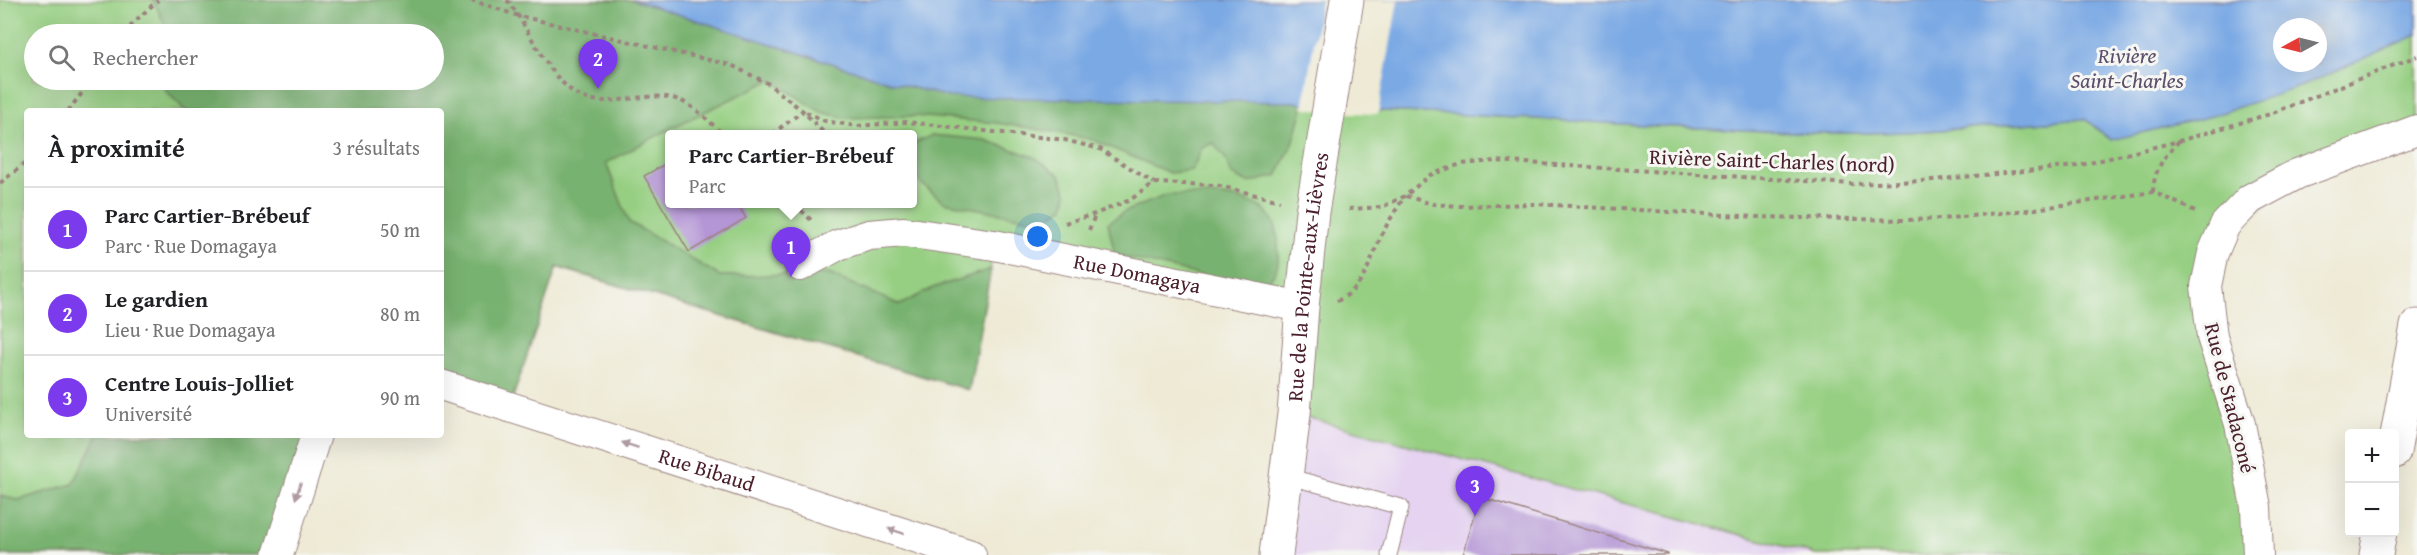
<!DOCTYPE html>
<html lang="fr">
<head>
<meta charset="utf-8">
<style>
	body { margin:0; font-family:"Gentium Book Plus",serif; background:#f2f2f2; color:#202124 }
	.controls { position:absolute; right:18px; bottom:18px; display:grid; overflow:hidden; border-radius:6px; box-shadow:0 6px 24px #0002 }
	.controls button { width:54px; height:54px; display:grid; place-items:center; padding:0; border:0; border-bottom:2px solid #e0e0e0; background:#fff; color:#202124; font:30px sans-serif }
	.compass { position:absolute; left:2273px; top:18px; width:54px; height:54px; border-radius:50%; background:#fff; box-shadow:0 6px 24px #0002; rotate:263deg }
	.you { position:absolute; left:1038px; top:237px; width:21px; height:21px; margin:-15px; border:4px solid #fff; border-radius:50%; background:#1a73e8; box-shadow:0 0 0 9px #1a73e833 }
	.badge { display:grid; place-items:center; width:39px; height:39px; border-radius:50%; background:#7c3aed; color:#fff; font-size:20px; font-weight:700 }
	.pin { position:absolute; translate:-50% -50px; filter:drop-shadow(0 2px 3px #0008) }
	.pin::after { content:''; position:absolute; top:32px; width:21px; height:18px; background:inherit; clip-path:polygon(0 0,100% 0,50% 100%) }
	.popup { position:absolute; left:665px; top:130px; width:252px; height:78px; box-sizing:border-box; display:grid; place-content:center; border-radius:6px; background:#fff; filter:drop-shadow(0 2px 4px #0005); font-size:20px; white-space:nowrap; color:#757577 }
	.popup b { font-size:22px; color:#202124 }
	.popup::after { content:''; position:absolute; left:50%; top:100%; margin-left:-12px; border:12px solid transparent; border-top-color:#fff }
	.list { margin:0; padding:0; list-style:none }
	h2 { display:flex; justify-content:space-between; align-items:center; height:78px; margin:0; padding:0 24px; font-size:26px }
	h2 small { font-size:20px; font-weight:400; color:#757577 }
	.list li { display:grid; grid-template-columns:39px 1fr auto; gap:18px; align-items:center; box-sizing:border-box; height:84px; padding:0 24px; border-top:2px solid #e0e0e0 }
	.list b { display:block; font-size:22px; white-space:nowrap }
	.list p { margin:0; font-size:20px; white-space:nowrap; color:#757577 }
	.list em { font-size:20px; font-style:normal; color:#757577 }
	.icon { flex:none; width:33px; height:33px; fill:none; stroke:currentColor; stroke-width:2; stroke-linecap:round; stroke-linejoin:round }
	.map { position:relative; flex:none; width:2417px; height:555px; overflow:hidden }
	.search { position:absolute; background:#fff; box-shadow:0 6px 24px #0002; left:24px; top:24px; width:420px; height:66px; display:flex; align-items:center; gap:15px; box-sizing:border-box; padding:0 21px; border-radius:33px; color:#757577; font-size:22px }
	.panel { position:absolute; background:#fff; box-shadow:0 6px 24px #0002; left:24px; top:108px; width:420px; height:330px; border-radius:6px }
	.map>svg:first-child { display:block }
	.built { fill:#e5d3f1 }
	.green { fill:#96cf82; stroke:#707756; stroke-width:1.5; fill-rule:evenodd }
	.forest { fill:#78b270; stroke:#61684e; stroke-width:1.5 }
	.water { fill:#7aa9e4; stroke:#626488; stroke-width:1.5; fill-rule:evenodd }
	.pier { fill:#eeead5 }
	.building { fill:#b495d5 }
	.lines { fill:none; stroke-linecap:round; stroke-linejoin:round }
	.lane-casing { stroke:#9c8480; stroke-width:17 }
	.street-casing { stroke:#9c8480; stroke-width:32 }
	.secondary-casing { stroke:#9c8480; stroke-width:35 }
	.highway-casing { stroke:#9c8480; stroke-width:35 }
	.path { stroke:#9c8480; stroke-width:4; stroke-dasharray:4.5 4.5; stroke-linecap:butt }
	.lane { stroke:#fff; stroke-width:15 }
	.street { stroke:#fff; stroke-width:30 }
	.secondary { stroke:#fff; stroke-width:33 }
	.highway { stroke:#fff; stroke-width:33 }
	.oneway { fill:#ae9aa0 }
	.labels { text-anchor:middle; stroke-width:6; stroke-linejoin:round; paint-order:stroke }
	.street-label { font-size:21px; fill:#4a1f2b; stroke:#f6f6f2 }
	.water-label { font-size:22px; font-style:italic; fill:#5b4f6c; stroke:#f6f6f2 }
</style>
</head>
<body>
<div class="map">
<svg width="2417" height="555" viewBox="0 0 2417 555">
	<rect width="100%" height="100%" fill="#f6f6f2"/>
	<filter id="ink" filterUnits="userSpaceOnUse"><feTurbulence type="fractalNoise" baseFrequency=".0167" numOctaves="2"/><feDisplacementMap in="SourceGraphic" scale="12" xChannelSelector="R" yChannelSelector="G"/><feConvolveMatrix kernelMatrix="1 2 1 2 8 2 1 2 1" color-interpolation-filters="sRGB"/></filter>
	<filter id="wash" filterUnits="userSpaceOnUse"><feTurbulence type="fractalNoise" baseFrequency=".008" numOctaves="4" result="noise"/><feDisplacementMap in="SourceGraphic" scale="24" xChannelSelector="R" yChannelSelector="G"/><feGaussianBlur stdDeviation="1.35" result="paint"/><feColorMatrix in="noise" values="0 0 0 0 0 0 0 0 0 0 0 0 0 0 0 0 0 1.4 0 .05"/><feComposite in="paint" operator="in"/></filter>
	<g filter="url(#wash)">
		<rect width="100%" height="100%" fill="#eeead5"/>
		<!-- built -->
		<polygon class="built" points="1294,414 1816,555 1276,555"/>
		<!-- green -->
		<path class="green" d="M0,0H633L894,83L1295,102L1329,109C1498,114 1667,130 1836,133C1919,134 2002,125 2085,119L2111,140L2417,35V130L2297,174L2213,253L2258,555H1816L1294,414L1302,307L994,245L969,390L556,267L441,111H27V435H316L0,555ZM34,34H434V80H34ZM670,134H912V204H670Z"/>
		<!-- forest -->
		<g class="forest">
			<polygon points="153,0 633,0 894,83 1295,102 1304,104 1294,140 1277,176 1248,183 1232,175 1225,158 1213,143 1202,148 1192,170 1170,173 1093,140 1060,133 997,123 915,116 845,118 821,112 771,80 673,127 606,163 629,222 720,276 829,274 900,305 933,288 991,269 969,390 557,267 510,406 441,385 441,111 186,111 165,90 165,80 434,80 434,34 168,34 168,31"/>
			<polygon points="932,135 985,140 1034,157 1060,175 1067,193 1064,207 1054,214 1030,219 944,202 917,180 913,167 913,144"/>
			<path d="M1167,195C1197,196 1259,189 1274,223C1277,229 1278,239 1278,246C1280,268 1276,275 1259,289L1115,255L1108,223L1124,212Z"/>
			<polygon points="98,435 316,435 278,555 0,555 0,496 18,500 73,484"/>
		</g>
		<!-- water -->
		<path class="water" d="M633,0H2417V35L2302,86L2212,116L2111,140L2085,119C2002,125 1919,134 1836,133C1667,130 1498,114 1329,109L1295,102L949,97L894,83ZM2282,27H2318V63H2282Z"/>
		<!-- pier -->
		<polygon class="pier" points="1321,0 1398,0 1378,114 1328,112 1303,107"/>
		<g id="blocks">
			<!-- building -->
			<g class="building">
				<polygon points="670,161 670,204 737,204 746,218 689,252 644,176"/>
				<polygon points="1480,497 1668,554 1668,555 1463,555"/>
			</g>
		</g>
	</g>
	<g filter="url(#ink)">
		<use href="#blocks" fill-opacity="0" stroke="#9c8480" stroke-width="1.5"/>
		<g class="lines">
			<!-- lane casing -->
			<g class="lane-casing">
				<polyline id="lane" points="1286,476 1401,507 1389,555"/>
			</g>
			<!-- street casing -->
			<g class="street-casing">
				<g id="street">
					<path id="s1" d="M800,266L838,245L869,235L904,232L994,245L1302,307"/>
					<path id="s2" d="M441,385L971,555"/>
					<polyline points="278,555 316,435"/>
					<polyline points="2258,555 2256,507 2240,424 2212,337 2206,286 2213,253 2225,225 2250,199 2297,174 2417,130"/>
				</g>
			</g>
			<!-- secondary casing -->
			<g class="secondary-casing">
				<g id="secondary">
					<path id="s3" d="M1276,555L1294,414L1302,307L1312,212L1347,0"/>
				</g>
			</g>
			<!-- highway casing -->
			<g class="highway-casing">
				<g id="highway">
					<polyline points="2394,452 2417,326"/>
					<polyline points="2376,555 2380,532"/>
				</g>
			</g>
			<!-- path -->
			<g class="path">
				<polyline points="471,0 519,16 731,65 767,83 803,111 825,134"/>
				<path d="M507,0C530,29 543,69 573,92C601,113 643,89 676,99C695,105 709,122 723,134"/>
				<polyline points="125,34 133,23 158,0"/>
				<polyline points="68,111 92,80"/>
				<polyline points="806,112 825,121 856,126 907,122 1065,140 1100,149 1154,183"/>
				<polyline points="772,134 803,111"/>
				<polyline points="0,183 27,162"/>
				<path d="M2153,192C2154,169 2164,157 2179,141"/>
				<polyline points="1406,196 1432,204 1459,206 1535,204 1757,217 1905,220 1942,219 2028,210 2153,192 2195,211"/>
				<polyline points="795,204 813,222"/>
				<polyline points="1349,209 1382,207 1405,196 1430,175 1461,164 1495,161 1851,184 1922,181 2077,166 2179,141 2270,114 2417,56"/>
				<polyline points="1065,223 1095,214 1130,200 1154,183 1216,185 1280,201"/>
				<polyline points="1089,230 1095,215"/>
				<path d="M1337,301C1365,287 1367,267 1379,241C1386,225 1395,211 1405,196"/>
			</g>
			<!-- lane -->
			<use href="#lane" class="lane"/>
			<!-- street -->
			<use href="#street" class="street"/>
			<!-- secondary -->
			<use href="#secondary" class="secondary"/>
			<!-- highway -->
			<use href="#highway" class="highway"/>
		</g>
		<!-- one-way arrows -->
		<defs><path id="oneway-solid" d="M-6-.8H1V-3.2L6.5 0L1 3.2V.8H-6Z" transform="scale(1.5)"/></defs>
		<g class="oneway">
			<use href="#oneway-solid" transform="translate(630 445) rotate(-162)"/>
			<use href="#oneway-solid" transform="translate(298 491) rotate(108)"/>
			<use href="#oneway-solid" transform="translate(896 531) rotate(-162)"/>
		</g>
	</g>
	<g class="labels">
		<!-- street labels -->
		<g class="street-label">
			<text transform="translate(1772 161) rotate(2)" y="7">Rivière Saint-Charles (nord)</text>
			<text dy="7" stroke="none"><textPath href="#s1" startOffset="348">Rue Domagaya</textPath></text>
			<text dy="7" stroke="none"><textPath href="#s3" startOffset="280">Rue de la Pointe-aux-Lièvres</textPath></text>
			<text transform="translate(2230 398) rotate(76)" y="7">Rue de Stadaconé</text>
			<text dy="7" stroke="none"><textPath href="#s2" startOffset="279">Rue Bibaud</textPath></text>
		</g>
		<!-- water labels -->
		<g class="water-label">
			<text x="2127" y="63">Rivière<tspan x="2127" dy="25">Saint-Charles</tspan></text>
		</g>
	</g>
</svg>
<div class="controls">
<button>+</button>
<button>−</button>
</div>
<svg class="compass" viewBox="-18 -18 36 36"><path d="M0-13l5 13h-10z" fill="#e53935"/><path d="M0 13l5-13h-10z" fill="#757577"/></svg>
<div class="you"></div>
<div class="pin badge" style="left:791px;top:277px">1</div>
<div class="popup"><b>Parc Cartier-Brébeuf</b>Parc</div>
<div class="pin badge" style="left:598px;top:89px">2</div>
<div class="pin badge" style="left:1475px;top:516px">3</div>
<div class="search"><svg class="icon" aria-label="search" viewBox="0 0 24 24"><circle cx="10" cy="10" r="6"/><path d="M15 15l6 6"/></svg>Rechercher</div>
<section class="panel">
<h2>À proximité<small>3 résultats</small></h2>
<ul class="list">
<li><span class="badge">1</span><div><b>Parc Cartier-Brébeuf</b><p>Parc · Rue Domagaya</p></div><em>50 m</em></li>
<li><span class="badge">2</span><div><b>Le gardien</b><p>Lieu · Rue Domagaya</p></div><em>80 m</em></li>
<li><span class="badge">3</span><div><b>Centre Louis-Jolliet</b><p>Université</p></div><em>90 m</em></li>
</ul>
</section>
</div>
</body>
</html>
